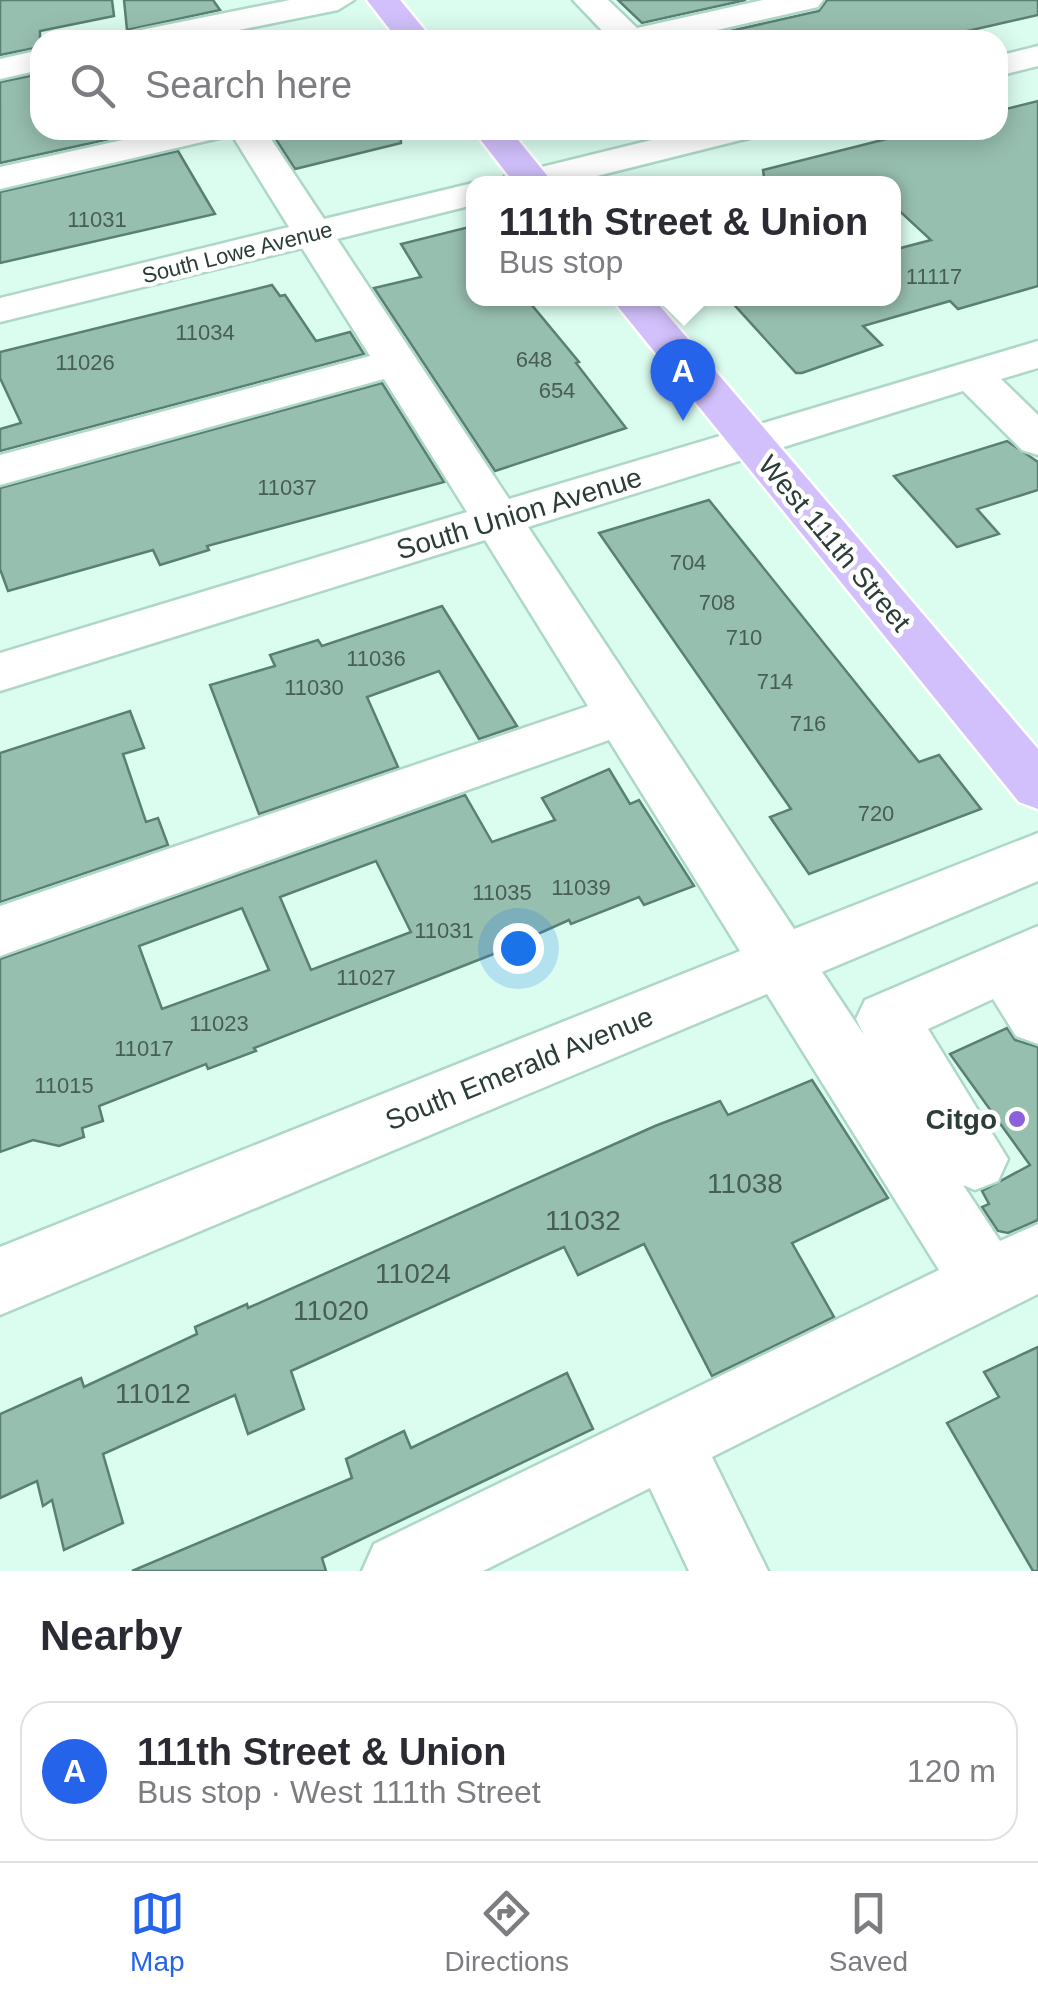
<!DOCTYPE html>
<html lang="en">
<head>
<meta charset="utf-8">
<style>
	body { margin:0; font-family:Arial,sans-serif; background:#f7f7f7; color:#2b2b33 }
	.you { position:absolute; left:518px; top:948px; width:35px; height:35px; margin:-25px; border:8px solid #fff; border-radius:50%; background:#1a73e8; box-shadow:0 0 0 15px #1a73e833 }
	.badge { display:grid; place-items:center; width:65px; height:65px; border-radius:50%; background:#2563eb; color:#fff; font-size:32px; font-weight:700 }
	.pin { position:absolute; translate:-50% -82px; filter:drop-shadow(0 2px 5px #0008) }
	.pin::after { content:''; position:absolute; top:52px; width:35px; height:30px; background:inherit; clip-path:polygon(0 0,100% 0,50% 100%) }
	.popup { position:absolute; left:466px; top:176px; width:435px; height:130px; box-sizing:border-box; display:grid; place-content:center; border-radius:20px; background:#fff; filter:drop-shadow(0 2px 8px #0005); font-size:32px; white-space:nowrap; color:#7c7c81 }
	.popup b { font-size:38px; color:#2b2b33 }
	.popup::after { content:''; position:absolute; left:50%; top:100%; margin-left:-20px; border:20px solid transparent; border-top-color:#fff }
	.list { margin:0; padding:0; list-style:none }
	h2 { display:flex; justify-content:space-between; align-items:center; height:130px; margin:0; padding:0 40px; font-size:42px }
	h2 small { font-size:32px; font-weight:400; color:#7c7c81 }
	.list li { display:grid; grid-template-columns:65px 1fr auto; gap:30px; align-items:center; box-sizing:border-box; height:140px; margin:0 20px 20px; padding:0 20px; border:2px solid #e1e1e2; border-radius:30px }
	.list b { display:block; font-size:38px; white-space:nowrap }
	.list p { margin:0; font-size:32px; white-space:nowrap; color:#7c7c81 }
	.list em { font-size:32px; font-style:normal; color:#7c7c81 }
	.icon { flex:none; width:55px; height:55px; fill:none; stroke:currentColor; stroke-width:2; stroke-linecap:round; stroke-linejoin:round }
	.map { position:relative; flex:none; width:1038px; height:1571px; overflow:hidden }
	.search { position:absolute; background:#fff; box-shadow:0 5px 25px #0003; left:30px; right:30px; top:30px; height:110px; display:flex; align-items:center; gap:25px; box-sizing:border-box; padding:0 35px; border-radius:30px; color:#7c7c81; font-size:38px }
	.sheet { height:290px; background:#fff }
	nav { display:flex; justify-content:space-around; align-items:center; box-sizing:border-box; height:140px; border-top:2px solid #e1e1e2; background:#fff; font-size:28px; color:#7c7c81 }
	nav a { display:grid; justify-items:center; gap:5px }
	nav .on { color:#2563eb }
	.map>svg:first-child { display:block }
	.building { fill:#97bfb0; stroke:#598072; stroke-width:2.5; fill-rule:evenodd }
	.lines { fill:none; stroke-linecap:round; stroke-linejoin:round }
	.minor-casing { stroke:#add7c7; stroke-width:5 }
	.major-casing { stroke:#fff; stroke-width:5 }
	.minor { fill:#fff; fill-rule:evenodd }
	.major { fill:#d1c0fb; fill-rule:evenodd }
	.poi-dot { fill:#8c61dc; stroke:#fff; stroke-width:4 }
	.labels { text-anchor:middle; stroke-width:9; stroke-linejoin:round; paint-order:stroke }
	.number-label { font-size:22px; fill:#475e55 }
	.far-street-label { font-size:22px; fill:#2c3d37; stroke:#fff }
	.street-label { font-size:28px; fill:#2c3d37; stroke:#fff }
	.poi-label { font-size:28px; font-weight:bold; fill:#2c3d37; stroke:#fff; text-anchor:end }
	.near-number-label { font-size:28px; fill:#475e55 }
</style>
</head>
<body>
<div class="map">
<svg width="1038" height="1571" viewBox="0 0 1038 1571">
	<rect width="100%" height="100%" fill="#dbfdf0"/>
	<!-- building -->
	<g class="building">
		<polygon points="0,0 112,0 114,16 40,31 40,47 0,55"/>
		<polygon points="124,0 213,0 220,10 127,30"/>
		<polygon points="618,0 746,0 642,23"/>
		<polygon points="827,0 1038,0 1038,15 928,40 690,40 819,11"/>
		<polygon points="40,74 40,130 151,130 0,163 0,82"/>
		<polygon points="1038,101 1038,286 958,309 950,301 863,326 882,345 802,373 796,373 728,298 893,298 893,250 931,240 893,205 893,184 765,184 763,170 922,130 998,130 998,111"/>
		<polygon points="270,130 400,130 401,143 295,169"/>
		<polygon points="178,151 215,214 0,263 0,192"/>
		<polygon points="473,226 473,298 526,298 579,362 576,363 626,428 495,471 374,288 421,277 401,244"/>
		<polygon points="272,285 280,296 285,295 316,341 350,332 364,354 0,451 0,429 21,423 0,378 0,352"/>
		<polygon points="382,383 444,482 207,546 209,550 160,565 153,550 8,591 0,569 0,488"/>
		<polygon points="1007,441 1038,462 1038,490 977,509 999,534 957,547 894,476"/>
		<polygon points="709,500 919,762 939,755 981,809 809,874 770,817 791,809 599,533"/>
		<polygon points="442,606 517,726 479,739 439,671 367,697 398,767 259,814 210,685 275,666 270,655 318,640 322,646"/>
		<polygon points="130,711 144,748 123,754 146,822 158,818 168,845 0,902 0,753"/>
		<path d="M609,769L630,804L639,800L694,886L644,905L639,897L571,924L569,920L491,955L254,1048L256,1051L208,1069L206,1064L99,1106L103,1121L82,1128L84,1137L59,1146L33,1140L0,1152V959L465,795L492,842L555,820L542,798ZM376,861L411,932L311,970L280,897ZM242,908L269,970L162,1009L139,946Z"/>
		<polygon points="1007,1028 1015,1040 1038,1047 1038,1220 1008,1233 998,1231 982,1207 989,1204 982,1191 1030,1165 950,1054"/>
		<polygon points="812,1080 888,1198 792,1243 834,1317 712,1376 644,1244 578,1275 564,1247 291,1371 304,1409 248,1434 235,1395 103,1454 123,1523 64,1550 52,1500 43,1506 37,1481 0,1498 0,1414 81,1378 84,1387 197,1334 195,1327 247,1304 248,1308 655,1126 720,1101 728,1115"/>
		<polygon points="1038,1347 1038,1571 1033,1571 947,1423 999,1397 984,1372"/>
		<polygon points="567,1373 593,1429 322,1558 326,1571 132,1571 352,1478 346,1459 404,1431 411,1448"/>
	</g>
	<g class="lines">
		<!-- minor casing -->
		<g class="minor-casing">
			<g id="minor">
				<polygon points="290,0 354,0 338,10 190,40 124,40 129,33 141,30"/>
				<polygon points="573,0 608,0 637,28 763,0 823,0 818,7 673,40 611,40"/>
				<polygon points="1038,46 1038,66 998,76 998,56"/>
				<polygon points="40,50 40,70 0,79 0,59"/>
				<polygon points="168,130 265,130 324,219 473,183 477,184 473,184 473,205 337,239 509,499 1038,341 1038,368 1001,379 1038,415 1038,455 1022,450 963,391 528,527 794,929 1038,833 1038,881 822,972 864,1035 856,1019 865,1000 1038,926 1038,1044 1016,1036 993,999 928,1029 1008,1159 998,1181 975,1190 963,1185 1000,1241 1038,1224 1038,1294 712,1457 768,1571 689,1571 650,1488 483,1571 362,1571 374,1544 939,1270 767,994 0,1315 0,1247 740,951 609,740 0,956 0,906 588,706 485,540 0,691 0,653 467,512 384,379 0,485 0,455 370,356 302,248 0,322 0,298 289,227 232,135 0,189 0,167"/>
				<polygon points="692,130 754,130 749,138 565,184 499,184 505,176"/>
			</g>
		</g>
		<!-- major casing -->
		<g class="major-casing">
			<g id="major">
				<polygon points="367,0 400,0 433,40 398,40"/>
				<polygon points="473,130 510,130 554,184 515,184"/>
				<polygon points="611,298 653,298 1038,749 1038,809 1019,802"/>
			</g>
		</g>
		<!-- minor -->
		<use href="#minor" class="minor"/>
		<!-- major -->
		<use href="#major" class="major"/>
	</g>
	<!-- markers -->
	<circle class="poi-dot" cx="1017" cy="1119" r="10"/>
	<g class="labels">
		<!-- number labels -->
		<g class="number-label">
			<text x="97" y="227">11031</text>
			<text x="934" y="284">11117</text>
			<text x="205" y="340">11034</text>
			<text x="534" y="367">648</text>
			<text x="85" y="370">11026</text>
			<text x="557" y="398">654</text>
			<text x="287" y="495">11037</text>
			<text x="688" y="570">704</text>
			<text x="717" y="610">708</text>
			<text x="744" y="645">710</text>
			<text x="376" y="666">11036</text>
			<text x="775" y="689">714</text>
			<text x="314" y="695">11030</text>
			<text x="808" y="731">716</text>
			<text x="876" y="821">720</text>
			<text x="581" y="895">11039</text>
			<text x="502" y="900">11035</text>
			<text x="444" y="938">11031</text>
			<text x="366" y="985">11027</text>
			<text x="219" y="1031">11023</text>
			<text x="144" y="1056">11017</text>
			<text x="64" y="1093">11015</text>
		</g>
		<!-- far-street labels -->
		<g class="far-street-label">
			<text transform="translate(237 252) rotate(-14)" y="8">South Lowe Avenue</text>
		</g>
		<!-- street labels -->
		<g class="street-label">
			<text transform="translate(519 513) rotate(-17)" y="10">South Union Avenue</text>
			<text transform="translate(835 543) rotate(50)" y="10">West 111th Street</text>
			<text transform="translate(519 1068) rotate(-22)" y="10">South Emerald Avenue</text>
		</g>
		<!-- poi labels -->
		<g class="poi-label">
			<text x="997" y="1129">Citgo</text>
		</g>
		<!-- near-number labels -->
		<g class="near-number-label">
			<text x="745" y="1193">11038</text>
			<text x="583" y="1230">11032</text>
			<text x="413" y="1283">11024</text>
			<text x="331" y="1320">11020</text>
			<text x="153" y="1403">11012</text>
		</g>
	</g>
</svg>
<div class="you"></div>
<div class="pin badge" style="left:683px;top:421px">A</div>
<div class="popup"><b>111th Street &amp; Union</b>Bus stop</div>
<div class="search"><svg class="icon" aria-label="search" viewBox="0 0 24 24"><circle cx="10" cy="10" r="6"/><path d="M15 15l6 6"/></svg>Search here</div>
</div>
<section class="sheet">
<h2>Nearby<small></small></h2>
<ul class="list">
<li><span class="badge">A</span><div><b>111th Street &amp; Union</b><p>Bus stop · West 111th Street</p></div><em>120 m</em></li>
</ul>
</section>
<nav>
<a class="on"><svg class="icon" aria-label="map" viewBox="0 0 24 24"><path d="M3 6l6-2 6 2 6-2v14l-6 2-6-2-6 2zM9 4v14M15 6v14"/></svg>Map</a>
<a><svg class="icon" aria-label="directions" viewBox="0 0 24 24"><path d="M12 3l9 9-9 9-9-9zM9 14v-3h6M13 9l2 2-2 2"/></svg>Directions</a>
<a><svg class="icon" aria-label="saved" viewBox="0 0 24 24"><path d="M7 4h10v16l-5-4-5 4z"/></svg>Saved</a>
</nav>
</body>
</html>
